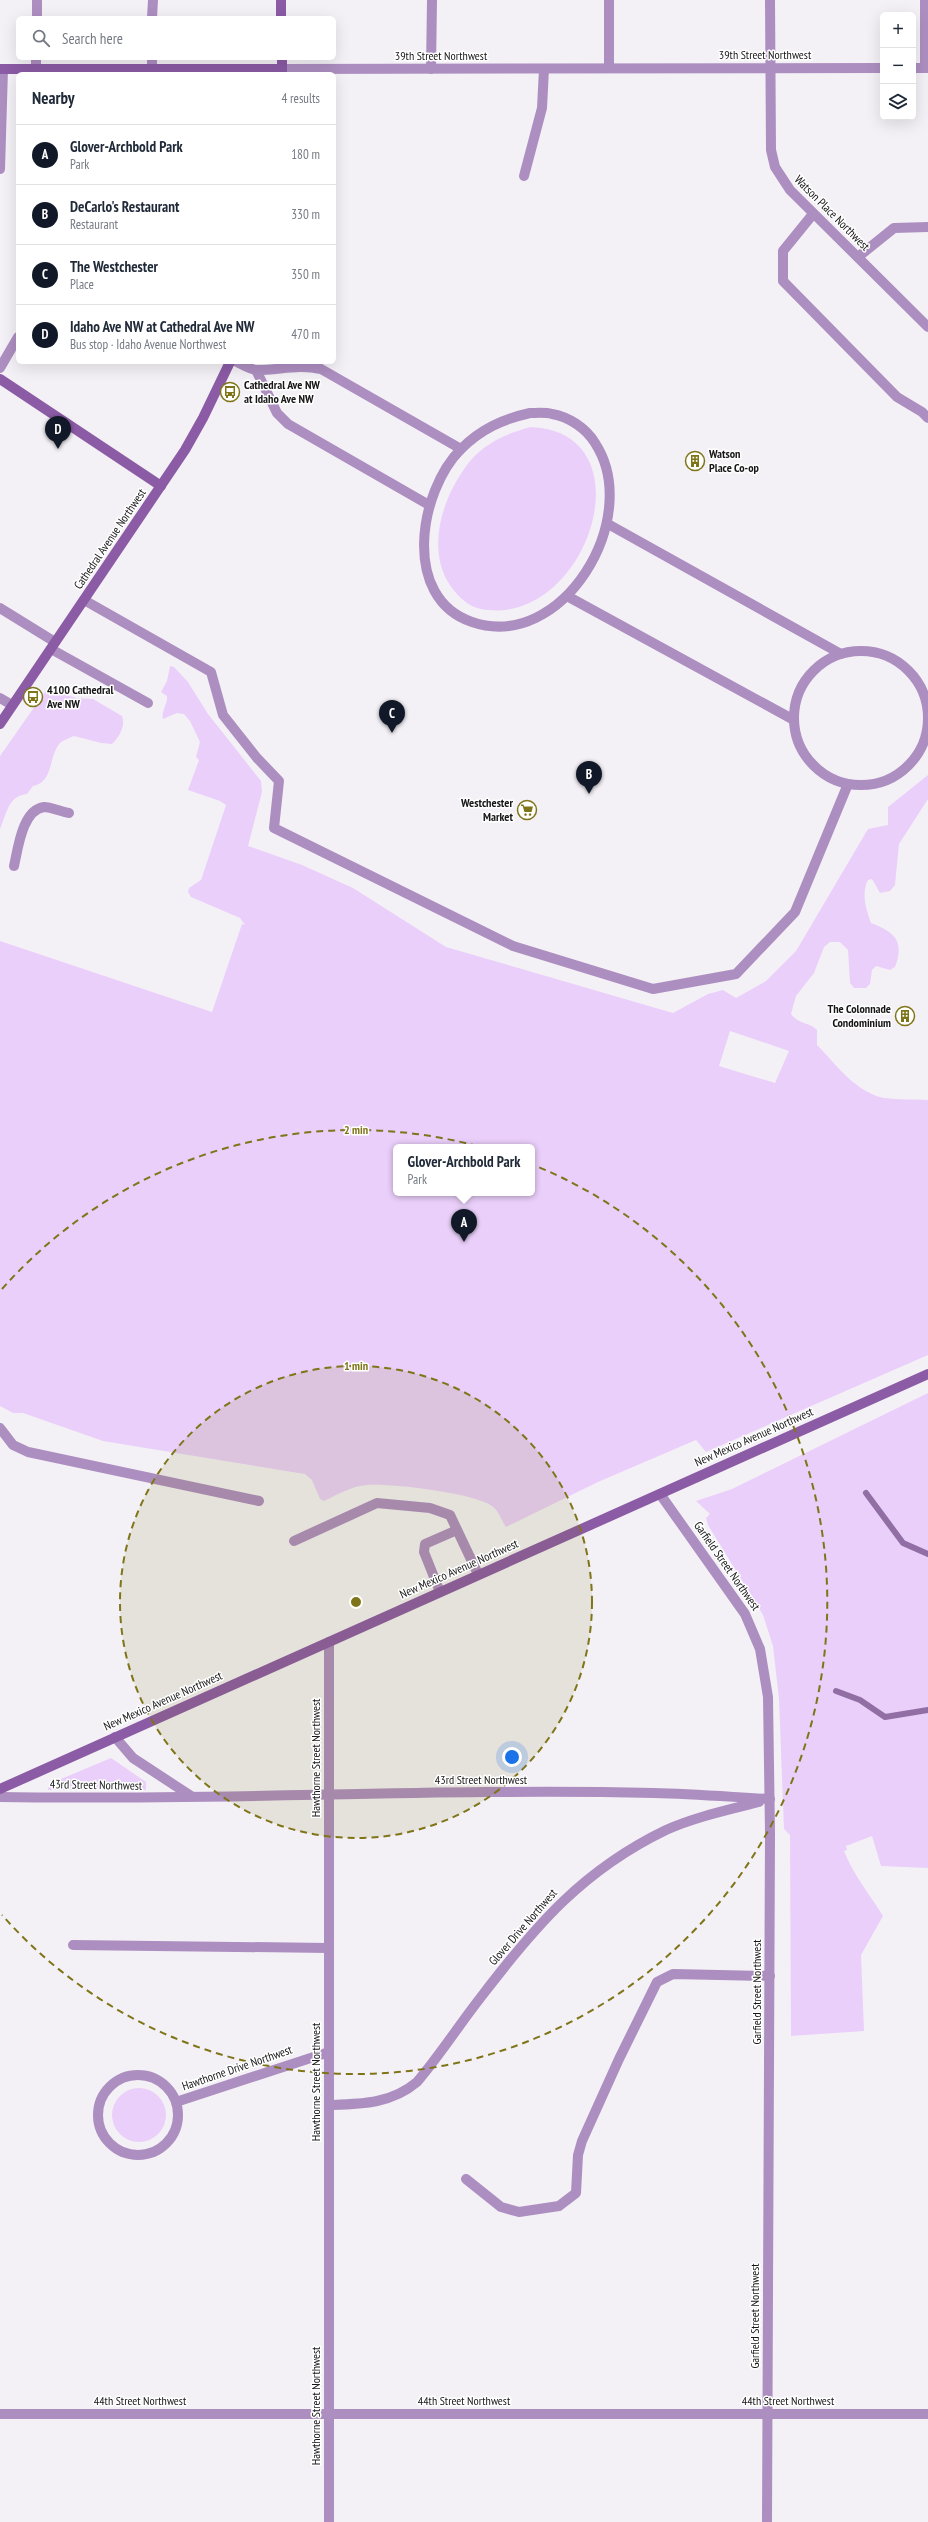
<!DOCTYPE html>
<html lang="en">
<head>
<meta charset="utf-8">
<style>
	body { margin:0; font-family:"PT Sans Narrow",sans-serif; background:#f2f2f3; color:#1f2937 }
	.controls { position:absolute; right:12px; top:12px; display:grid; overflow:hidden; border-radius:6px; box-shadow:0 4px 16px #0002 }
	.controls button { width:36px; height:36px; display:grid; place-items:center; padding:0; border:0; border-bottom:1px solid #e0e1e3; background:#fff; color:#1f2937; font:20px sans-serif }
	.you { position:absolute; left:512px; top:1757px; width:14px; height:14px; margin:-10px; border:3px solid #fff; border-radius:50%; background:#1a73e8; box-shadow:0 0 0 6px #1a73e833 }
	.badge { display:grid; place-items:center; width:26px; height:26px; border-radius:50%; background:#111827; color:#fff; font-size:13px; font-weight:700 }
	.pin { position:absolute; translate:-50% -33px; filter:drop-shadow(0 1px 2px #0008) }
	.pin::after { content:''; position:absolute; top:21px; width:14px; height:12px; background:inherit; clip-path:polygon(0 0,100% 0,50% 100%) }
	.popup { position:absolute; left:393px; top:1144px; width:142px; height:52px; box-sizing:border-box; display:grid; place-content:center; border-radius:6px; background:#fff; filter:drop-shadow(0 1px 3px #0005); font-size:13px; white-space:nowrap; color:#747a83 }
	.popup b { font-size:15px; color:#1f2937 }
	.popup::after { content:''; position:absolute; left:50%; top:100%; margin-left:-8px; border:8px solid transparent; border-top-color:#fff }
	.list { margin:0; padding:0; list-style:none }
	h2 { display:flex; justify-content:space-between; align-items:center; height:52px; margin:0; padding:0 16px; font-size:17px }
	h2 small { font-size:13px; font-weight:400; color:#747a83 }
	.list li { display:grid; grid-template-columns:26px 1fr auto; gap:12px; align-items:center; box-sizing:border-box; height:60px; padding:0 16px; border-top:1px solid #e0e1e3 }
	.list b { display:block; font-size:15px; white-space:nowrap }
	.list p { margin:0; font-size:13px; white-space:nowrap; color:#747a83 }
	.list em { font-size:13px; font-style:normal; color:#747a83 }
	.icon { flex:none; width:22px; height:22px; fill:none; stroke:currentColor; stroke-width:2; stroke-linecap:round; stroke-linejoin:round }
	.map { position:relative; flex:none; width:928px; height:2522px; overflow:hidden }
	.search { position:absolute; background:#fff; box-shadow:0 4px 16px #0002; left:16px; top:16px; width:320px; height:44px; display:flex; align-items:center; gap:10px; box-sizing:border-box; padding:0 14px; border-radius:6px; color:#747a83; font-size:15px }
	.panel { position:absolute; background:#fff; box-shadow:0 4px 16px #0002; left:16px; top:72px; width:320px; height:292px; border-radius:6px }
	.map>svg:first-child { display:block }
	.green { fill:#eacffa; fill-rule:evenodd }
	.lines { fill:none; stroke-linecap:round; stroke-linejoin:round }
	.stream { stroke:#916fa5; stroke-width:6 }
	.lane { stroke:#ad8ec0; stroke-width:10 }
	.street { stroke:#ad8ec0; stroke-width:10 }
	.secondary { stroke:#8b5ba5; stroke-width:10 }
	.ring { fill:none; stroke:#7f7518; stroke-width:2; stroke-dasharray:7 5 }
	.labels { text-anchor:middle; stroke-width:3; stroke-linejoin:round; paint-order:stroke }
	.street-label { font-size:12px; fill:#181718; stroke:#fff }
	.poi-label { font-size:12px; font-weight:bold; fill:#181718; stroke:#fff; text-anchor:start }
	.centre { fill:#7f7518; stroke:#fff; stroke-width:2 }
	.ring-label { font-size:12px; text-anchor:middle; font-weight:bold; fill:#7f7518; stroke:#fff; stroke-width:3; stroke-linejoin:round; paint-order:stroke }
</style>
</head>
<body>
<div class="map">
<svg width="928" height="2522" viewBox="0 0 928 2522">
	<rect width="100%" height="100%" fill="#f4f1f6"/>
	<!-- green -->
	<g class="green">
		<path d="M531,427C651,432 587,629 481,609C471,607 462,600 456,593C422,555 442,495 471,460C487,442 508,433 531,427Z"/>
		<path d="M170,666L174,667L188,682L208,714L261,781L262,792L248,846L302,865L353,888L446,947L673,1013L708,994L723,990L736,998L766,981L796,951L868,829L888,825V807L928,775V799L899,844L895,885L890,891L880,893L872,879L868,880C861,893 866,909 871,923C894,932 905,940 895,967L890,970L876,966L872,970L870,984L866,988H854L850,983L848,950L840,942H830L824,947L814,973L796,996L791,1014C798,1024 809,1022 817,1030V1045C837,1065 855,1092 884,1098C898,1100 914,1099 928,1100V1355L706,1452L696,1440L598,1482L506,1527C502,1521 498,1510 492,1506C475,1493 390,1483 367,1485C351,1486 337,1495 324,1501L320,1499L312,1480L305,1474L103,1441L23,1413H13L0,1406V941L212,1012L242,924L245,925L240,918L191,897L188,892L189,888L201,880L226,805L220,801L188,790L199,760L196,757L200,742L190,721L184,714L177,713L163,719C161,711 168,704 167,696L161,692L167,681ZM730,1031L789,1051L775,1083L719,1066ZM396,1147H532V1193H396Z"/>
		<path d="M47,689L76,698L93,699L122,716C126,726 119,737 112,744L101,743L74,736C70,738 63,740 60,743C48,757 54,782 33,786L27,794C8,796 7,813 0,829V756Z"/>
		<path d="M928,1393V1868L881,1866L872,1836L846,1846L847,1850L844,1851C853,1874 870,1895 883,1916L861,1955L864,2031L791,2036L790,1835L784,1829L779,1699L773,1646L763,1615L708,1525L706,1518L710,1514L696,1501L732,1489Z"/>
		<polygon points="111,1758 146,1782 146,1790 48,1790 49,1784"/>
		<circle cx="139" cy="2115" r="27"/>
	</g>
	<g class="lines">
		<!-- stream -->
		<g class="stream">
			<polyline points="866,1493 903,1543 928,1554"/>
			<polyline points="836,1691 860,1700 885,1717 928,1710"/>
		</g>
		<!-- lane -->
		<g class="lane">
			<polyline points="152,18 153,0"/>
			<polyline points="152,58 152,70"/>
			<polyline points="609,68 609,0"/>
			<polyline points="925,68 925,0"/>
			<polyline points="431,69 432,0"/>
			<polyline points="0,169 3,69"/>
			<polyline points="524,176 542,108 544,69"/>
			<polyline points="813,214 783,251 783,281 897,397 922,412 928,418"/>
			<polyline points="858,257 894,228 928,227"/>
			<path d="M237,362C243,365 251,370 257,370C280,370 298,364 321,369L461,449"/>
			<polyline points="0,368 18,337"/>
			<polyline points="256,370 277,413 288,424 429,505"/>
			<path d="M530,413C537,413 545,412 552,414C569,417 586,428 595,443C644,518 562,653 472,622C401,598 419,491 461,449C481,429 503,419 530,413Z"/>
			<polyline points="608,524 841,654"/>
			<polyline points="567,596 794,720"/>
			<polyline points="84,600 211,672 223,715 257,758 279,781 274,828 513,946 653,989 736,974 795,912 848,784"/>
			<polyline points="0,608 55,642"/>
			<polyline points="51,649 148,703"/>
			<circle cx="861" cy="718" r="67"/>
			<polyline points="0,698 12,705"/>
			<path d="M14,866C18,849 22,810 44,807C51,807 62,812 69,813"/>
			<polyline points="0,1428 13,1445 28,1452 259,1501"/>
			<polyline points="294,1541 377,1503 430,1508 450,1515 478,1574"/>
			<polyline points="440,1592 424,1552 425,1544 457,1530"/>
			<polyline points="73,1945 329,1948"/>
			<polyline points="466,2179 501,2207 519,2212 559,2206 576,2193 578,2155 582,2141 619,2059 657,1982 673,1974 770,1976"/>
		</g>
		<!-- street -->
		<g class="street">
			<polyline points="770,0 771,150 775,167 790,190 928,327"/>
			<polyline points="37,18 37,0"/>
			<polyline points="913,68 928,68"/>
			<polyline points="36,69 36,58"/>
			<polyline points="282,69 883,68"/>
			<polyline points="660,1494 745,1614 760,1649 768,1697 770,1833 767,2522"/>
			<polyline points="329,1642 329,2522"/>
			<polyline points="115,1737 133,1758 191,1796"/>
			<path d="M0,1797C218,1801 436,1788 654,1793C693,1794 732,1797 770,1799"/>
			<circle cx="138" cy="2115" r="40"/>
			<polyline points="176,2102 329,2052"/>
			<path d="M329,2105C361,2104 391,2104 417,2082C440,2055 459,2025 481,1997C536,1925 583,1870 666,1830C695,1817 728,1810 759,1802"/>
			<polyline points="0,2414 928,2414"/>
		</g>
		<!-- secondary -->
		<g class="secondary">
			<polyline points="281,0 281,18"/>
			<polyline points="282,58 282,74"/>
			<polyline points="0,69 282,69"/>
			<polyline points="0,379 161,486"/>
			<polyline points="0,724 185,450 203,418 230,362"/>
			<polyline points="0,1789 928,1374"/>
		</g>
	</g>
	<!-- distance rings -->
	<circle cx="356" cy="1602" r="236" fill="#7f7518" fill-opacity=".12"/>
	<g class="ring">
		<circle cx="356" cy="1602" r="236"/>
		<path d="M2 1289A472 472 0 1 1 2 1915"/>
	</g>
	<!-- icons -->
	<defs>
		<g id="bus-ring" transform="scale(1)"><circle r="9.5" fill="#fff" stroke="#7f7518" stroke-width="1.5"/><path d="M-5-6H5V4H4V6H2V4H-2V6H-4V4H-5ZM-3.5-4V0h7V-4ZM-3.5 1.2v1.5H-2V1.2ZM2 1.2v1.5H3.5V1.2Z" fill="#7f7518"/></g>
		<g id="building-ring" transform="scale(1)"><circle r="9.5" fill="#fff" stroke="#7f7518" stroke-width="1.5"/><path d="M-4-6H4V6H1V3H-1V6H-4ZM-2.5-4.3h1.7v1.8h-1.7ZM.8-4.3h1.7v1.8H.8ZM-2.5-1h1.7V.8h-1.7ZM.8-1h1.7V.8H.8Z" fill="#7f7518"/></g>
		<g id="supermarket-ring" transform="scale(1)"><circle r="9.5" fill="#fff" stroke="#7f7518" stroke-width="1.5"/><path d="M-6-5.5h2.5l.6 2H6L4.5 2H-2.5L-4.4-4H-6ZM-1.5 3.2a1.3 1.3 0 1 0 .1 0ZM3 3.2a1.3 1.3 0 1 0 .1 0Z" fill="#7f7518"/></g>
	</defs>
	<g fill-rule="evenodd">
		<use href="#bus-ring" x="230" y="392"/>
		<use href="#building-ring" x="695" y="461"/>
		<use href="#bus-ring" x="33" y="697"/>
		<use href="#supermarket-ring" x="527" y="810"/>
		<use href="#building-ring" x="905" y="1016"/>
	</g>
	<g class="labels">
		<!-- street labels -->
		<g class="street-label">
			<text x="765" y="59">39th Street Northwest</text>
			<text x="441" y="60">39th Street Northwest</text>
			<text transform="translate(832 213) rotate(45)" y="4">Watson Place Northwest</text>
			<text transform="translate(110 539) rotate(-56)" y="4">Cathedral Avenue Northwest</text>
			<text transform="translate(754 1437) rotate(-24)" y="4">New Mexico Avenue Northwest</text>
			<text transform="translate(727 1566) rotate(55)" y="4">Garfield Street Northwest</text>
			<text transform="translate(459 1569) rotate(-24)" y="4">New Mexico Avenue Northwest</text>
			<text transform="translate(163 1701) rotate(-24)" y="4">New Mexico Avenue Northwest</text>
			<text transform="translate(316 1758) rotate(-90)" y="4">Hawthorne Street Northwest</text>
			<text x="481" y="1784">43rd Street Northwest</text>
			<text transform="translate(96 1785) rotate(1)" y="4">43rd Street Northwest</text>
			<text transform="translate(523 1927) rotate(-49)" y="4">Glover Drive Northwest</text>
			<text transform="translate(757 1992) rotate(-90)" y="4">Garfield Street Northwest</text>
			<text transform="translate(237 2068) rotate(-19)" y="4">Hawthorne Drive Northwest</text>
			<text transform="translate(316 2082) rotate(-90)" y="4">Hawthorne Street Northwest</text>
			<text transform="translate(755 2316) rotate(-90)" y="4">Garfield Street Northwest</text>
			<text x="140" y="2405">44th Street Northwest</text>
			<text x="464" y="2405">44th Street Northwest</text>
			<text x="788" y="2405">44th Street Northwest</text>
			<text transform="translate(316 2406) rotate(-90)" y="4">Hawthorne Street Northwest</text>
		</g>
		<!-- poi labels -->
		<g class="poi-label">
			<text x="244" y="389">Cathedral Ave NW<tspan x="244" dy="14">at Idaho Ave NW</tspan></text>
			<text x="709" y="458">Watson<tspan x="709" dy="14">Place Co-op</tspan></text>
			<text x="47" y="694">4100 Cathedral<tspan x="47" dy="14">Ave NW</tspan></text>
			<text x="513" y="807" text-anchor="end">Westchester<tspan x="513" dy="14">Market</tspan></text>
			<text x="891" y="1013" text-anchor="end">The Colonnade<tspan x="891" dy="14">Condominium</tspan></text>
		</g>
	</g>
	<circle cx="356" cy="1602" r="6" class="centre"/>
	<g class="ring-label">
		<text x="356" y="1134">2 min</text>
		<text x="356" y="1370">1 min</text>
	</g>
</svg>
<div class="controls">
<button>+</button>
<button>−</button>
<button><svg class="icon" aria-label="layers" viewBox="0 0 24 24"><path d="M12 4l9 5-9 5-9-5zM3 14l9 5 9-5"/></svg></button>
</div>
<div class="you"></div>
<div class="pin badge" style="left:464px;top:1242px">A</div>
<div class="popup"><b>Glover-Archbold Park</b>Park</div>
<div class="pin badge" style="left:589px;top:794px">B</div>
<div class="pin badge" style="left:392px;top:733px">C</div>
<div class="pin badge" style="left:58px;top:449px">D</div>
<div class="search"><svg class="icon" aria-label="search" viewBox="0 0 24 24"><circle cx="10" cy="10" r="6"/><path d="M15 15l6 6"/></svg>Search here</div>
<section class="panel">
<h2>Nearby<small>4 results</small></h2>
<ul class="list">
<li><span class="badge">A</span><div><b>Glover-Archbold Park</b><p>Park</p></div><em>180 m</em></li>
<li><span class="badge">B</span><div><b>DeCarlo's Restaurant</b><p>Restaurant</p></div><em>330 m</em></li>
<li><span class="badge">C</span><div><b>The Westchester</b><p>Place</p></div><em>350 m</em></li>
<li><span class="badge">D</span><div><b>Idaho Ave NW at Cathedral Ave NW</b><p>Bus stop · Idaho Avenue Northwest</p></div><em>470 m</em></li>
</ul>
</section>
</div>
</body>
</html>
